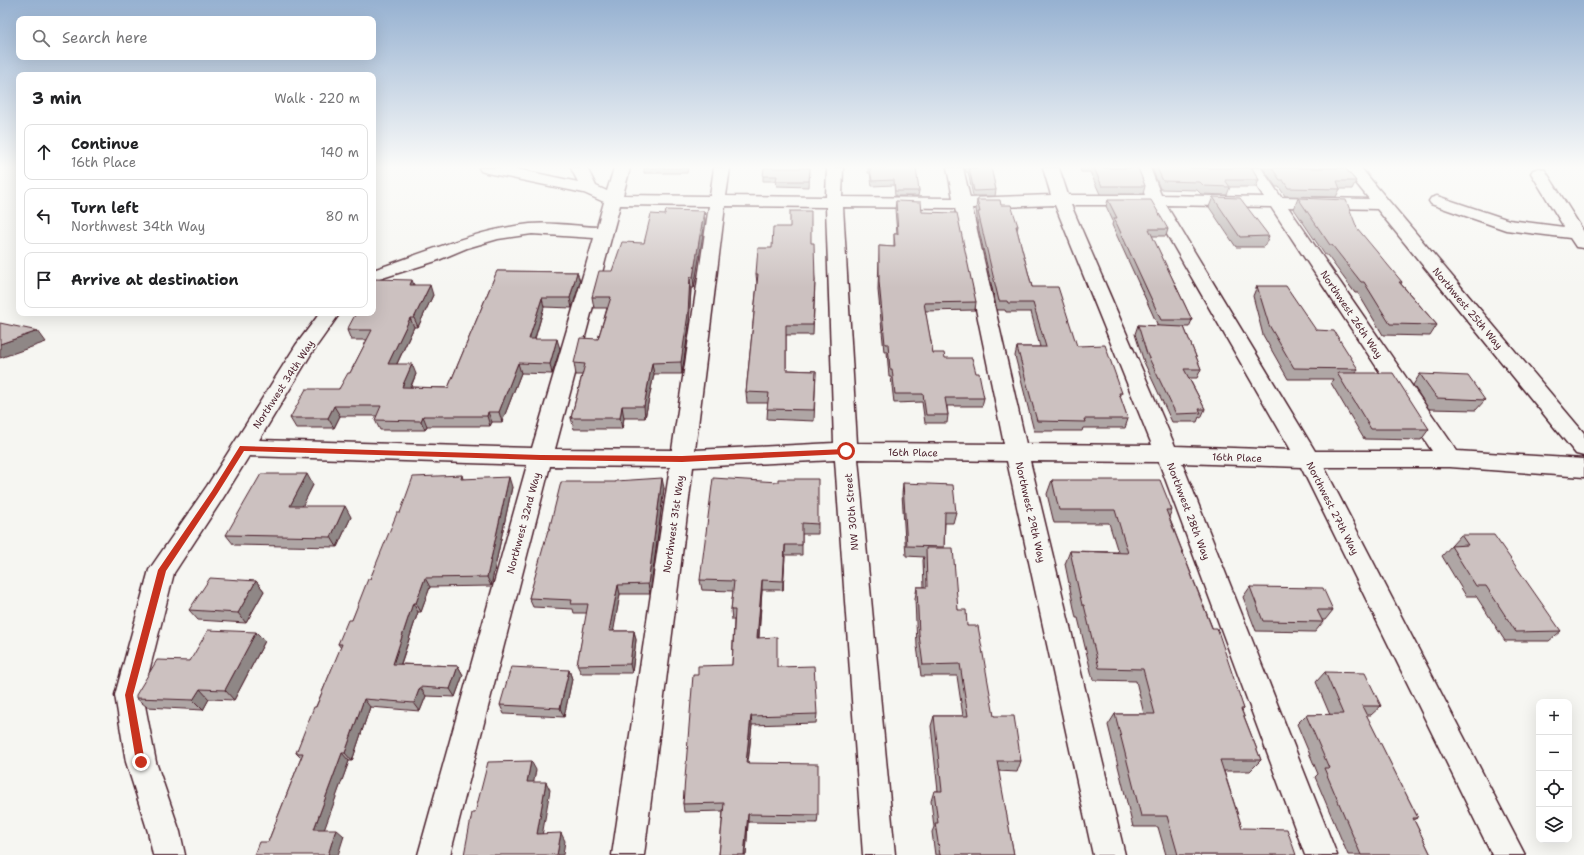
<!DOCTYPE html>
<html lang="en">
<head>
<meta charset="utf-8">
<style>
	body { margin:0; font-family:"Shantell Sans",sans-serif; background:#f6f6f6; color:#202124 }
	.controls { position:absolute; right:12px; bottom:12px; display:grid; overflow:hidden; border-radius:8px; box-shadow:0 4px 16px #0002 }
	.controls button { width:36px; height:36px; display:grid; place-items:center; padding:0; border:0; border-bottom:1px solid #e0e0e0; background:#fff; color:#202124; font:20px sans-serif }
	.stop { position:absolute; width:12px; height:12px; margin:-9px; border:3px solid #c8321e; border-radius:50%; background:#fff }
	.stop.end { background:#c8321e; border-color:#fff; box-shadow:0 1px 4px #0008 }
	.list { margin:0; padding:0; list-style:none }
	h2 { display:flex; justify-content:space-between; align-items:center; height:52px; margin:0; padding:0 16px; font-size:17px }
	h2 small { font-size:13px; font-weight:400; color:#757577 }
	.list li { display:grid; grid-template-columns:26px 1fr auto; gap:12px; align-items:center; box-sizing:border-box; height:56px; margin:0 8px 8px; padding:0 8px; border:1px solid #e0e0e0; border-radius:8px }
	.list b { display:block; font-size:15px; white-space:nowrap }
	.list p { margin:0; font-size:13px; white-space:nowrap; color:#757577 }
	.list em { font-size:13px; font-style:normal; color:#757577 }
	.icon { flex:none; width:22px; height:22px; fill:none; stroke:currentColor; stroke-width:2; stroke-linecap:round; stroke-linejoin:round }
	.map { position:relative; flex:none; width:1584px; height:855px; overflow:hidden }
	.search { position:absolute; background:#fff; box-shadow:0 4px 16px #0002; left:16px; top:16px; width:360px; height:44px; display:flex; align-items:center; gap:10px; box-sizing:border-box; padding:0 14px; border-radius:8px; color:#757577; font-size:15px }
	.panel { position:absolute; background:#fff; box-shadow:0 4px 16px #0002; left:16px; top:72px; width:360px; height:244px; border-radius:8px }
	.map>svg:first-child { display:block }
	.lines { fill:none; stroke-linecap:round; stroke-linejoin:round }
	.minor-casing { stroke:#4a1f2b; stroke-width:3 }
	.minor { fill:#f6f6f2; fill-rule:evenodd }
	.wall { fill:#afa6a5; stroke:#4a1f2b }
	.shaded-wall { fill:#8f8786; stroke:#4a1f2b }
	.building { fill:#ccc1c0; stroke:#4a1f2b }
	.route { fill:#c8321e }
	.labels { text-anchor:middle; stroke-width:3; stroke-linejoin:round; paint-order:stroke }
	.street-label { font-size:10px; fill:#4a1f2b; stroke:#f6f6f2 }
</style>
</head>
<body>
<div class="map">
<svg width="1584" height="855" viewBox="0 0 1584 855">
	<rect width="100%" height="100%" fill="#f6f6f2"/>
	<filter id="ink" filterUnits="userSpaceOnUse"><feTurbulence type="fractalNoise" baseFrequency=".025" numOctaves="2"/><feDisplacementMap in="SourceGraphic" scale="8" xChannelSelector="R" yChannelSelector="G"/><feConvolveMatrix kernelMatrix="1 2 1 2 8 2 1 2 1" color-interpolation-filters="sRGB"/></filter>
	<g filter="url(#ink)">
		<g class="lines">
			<!-- minor casing -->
			<g class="minor-casing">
				<g id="minor">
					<path d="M479,168H512L578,182L571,168H587L596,186L607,191L614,168H630L623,195L710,196L714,168H730L726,196L826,197L827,168H843L842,197L953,198L947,168H963L970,198L1051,195L1043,168H1059L1068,195H1145L1134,168H1150L1161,195L1264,197L1245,168H1261L1281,197L1369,199L1344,168H1361L1584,433V456L1576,454L1377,209L1288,207L1457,451L1584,459V477L1450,467H1324L1525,855H1492L1301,467L1182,463L1337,855H1305L1159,462L1030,461L1125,855H1093L1007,461L858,459L895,855H863L835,460L693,467L644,855H612L670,467L550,466L450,855H418L527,465L249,456L223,498L174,573L143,695L156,762L180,832L185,855H153L148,832L126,762L115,695L149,570L207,486L296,345L320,313H340L311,354L259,440L532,448L594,238L532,234L498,239L467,248L436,261L373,281V270C425,253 475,230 530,224C550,222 577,226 597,227L604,202L584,193L487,173L481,171ZM620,205L709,206L672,450L555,449ZM1055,205L1152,445L1026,444L972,208ZM1071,205H1150L1291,450L1175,446ZM1166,205L1271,207L1432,451H1315ZM725,206L826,207L834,443L695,450ZM843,207L955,208L1004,444L857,443Z"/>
					<polygon points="1540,168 1545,170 1584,232 1584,248 1576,247 1570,238 1506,230 1431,204 1429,201 1431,198 1437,196 1509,220 1564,227 1531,173 1533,170"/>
				</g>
			</g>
			<!-- minor -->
			<use href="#minor" class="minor"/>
		</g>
		<!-- wall -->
		<g class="wall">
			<polygon points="644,168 688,168 687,173 644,173"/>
			<polygon points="810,168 809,187 777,186 776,181 763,181 763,176"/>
			<polygon points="868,168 916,168 919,191 918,196 895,196 894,185 872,186 870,173 868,173"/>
			<polygon points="965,168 991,168 996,190 995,196 973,196 968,172 966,172"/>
			<polygon points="1080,168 1138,168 1145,186 1143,194 1100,194 1090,172 1081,172"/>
			<polygon points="1152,168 1252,168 1259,180 1256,187 1230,187 1227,195 1201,194 1197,190 1160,189"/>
			<polygon points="1263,168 1345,168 1356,181 1352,189 1340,189 1336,197 1285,196 1279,187 1276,187"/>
			<polygon points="1213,197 1269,236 1264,247 1236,247 1209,207"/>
			<polygon points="1298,198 1402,282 1401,284 1437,325 1430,336 1383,335 1358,293 1355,293 1327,255 1325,255 1294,209"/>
			<polygon points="977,200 1001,205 1018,226 1017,230 1032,287 1077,346 1122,393 1120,397 1128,419 1125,428 1083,428 1082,431 1034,431 1015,356 1017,347 1040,347 1031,312 1006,312 1005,310 997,310 977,221 977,217 976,209"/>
			<polygon points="1108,200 1168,229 1166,236 1152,236 1192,320 1189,327 1184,327 1201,369 1197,378 1189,378 1205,409 1201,418 1199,417 1197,422 1172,422 1144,362 1135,334 1138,325 1158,326 1112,225 1113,221 1106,206"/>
			<polygon points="896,201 922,212 976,302 975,310 925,311 933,353 976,373 984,398 982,406 947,406 948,415 947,423 925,423 922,402 894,403 891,377 889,377 887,352 884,352 878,290 879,254 879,246 894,247 894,234 897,234 895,209"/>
			<polygon points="704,211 705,222 694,288 691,288 689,325 682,374 654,374 645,418 624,418 622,429 574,429 571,418 582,375 576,375 574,363 598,339 607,308 594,308 592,297 612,271 644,243 665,215"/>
			<polygon points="811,243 815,280 813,335 786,335 786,370 816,371 814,421 767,419 768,403 747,403 746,392 757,284 756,274 772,248"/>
			<polygon points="497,271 577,272 580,282 572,308 544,307 535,339 560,349 552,374 521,373 502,422 492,422 490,426 427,426 425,430 380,430 375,420 377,416 340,416 334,428 296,428 290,418 339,389 350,373 367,340 351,340 347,330 414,285 433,295 418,327 414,327 397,364 416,374 411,387 448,388"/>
			<polygon points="1257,286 1316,330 1358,369 1356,373 1429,429 1421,440 1364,439 1331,383 1333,379 1288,379 1263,335 1253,296"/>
			<polygon points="1420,374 1485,400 1476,410 1429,409 1413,385"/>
			<polygon points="462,475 463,479 512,487 491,586 430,587 421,612 418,612 401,664 458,666 463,675 455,697 426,696 420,711 370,707 352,761 349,761 324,829 344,836 268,842 301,758 296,753 341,648 338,644 352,620 370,579 400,513"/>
			<polygon points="1052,480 1172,510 1169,517 1244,709 1242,711 1261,760 1250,771 1224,771 1242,828 1296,855 1166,855 1158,827 1133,827 1108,725 1115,714 1144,714 1136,681 1093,680 1078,618 1076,618 1065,564 1070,551 1118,552 1109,523 1054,523 1047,494"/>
			<polygon points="778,482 818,524 818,534 802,534 802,555 785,555 783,590 762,590 759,638 777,667 817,714 816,723 752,725 748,763 818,815 817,823 748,822 746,855 719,855 723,811 684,812 683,804 698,675 732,665 734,620 732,620 731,610 733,591 702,590 700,580"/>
			<polygon points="903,483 956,512 953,523 945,523 944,548 958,610 967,626 994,716 1021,761 1017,772 998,771 1014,855 935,855 932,832 934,827 931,801 934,791 938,791 931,726 934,716 963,716 957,676 921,676 917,646 915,599 917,587 924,587 923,560 924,557 906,556 902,494"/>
			<polygon points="313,485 302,506 351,517 337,547 234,545 226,535"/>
			<polygon points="664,488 650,594 620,594 613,631 634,631 636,640 632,673 581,673 577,665 587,613 574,613 573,609 533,607 529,598 549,530"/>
			<polygon points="1461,535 1561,631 1549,641 1505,641 1476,596 1466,596 1442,556"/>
			<polygon points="256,581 264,591 246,623 198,620 189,610"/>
			<polygon points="1250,587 1333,610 1325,620 1322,620 1323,622 1315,632 1256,631 1243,597"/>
			<polygon points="265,641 234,700 209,699 203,710 147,707 136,698 190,661"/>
			<polygon points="569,670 572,679 564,717 504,714 500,705"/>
			<polygon points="1325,672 1381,706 1371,715 1366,715 1418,818 1414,820 1431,855 1348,855 1315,777 1318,774 1297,724 1306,715 1330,715 1316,682"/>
		</g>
		<!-- shaded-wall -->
		<g class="shaded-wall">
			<polygon points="704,211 705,222 694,288 693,277"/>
			<polygon points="577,272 580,282 572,308 570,298"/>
			<polygon points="690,277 691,288 689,325 682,374 681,362"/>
			<polygon points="412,280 416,290 410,285"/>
			<polygon points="430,285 433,295 418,327 414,318"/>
			<polygon points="542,298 544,307 532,348 529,339"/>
			<polygon points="410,318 414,327 392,374 388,364"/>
			<polygon points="38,331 46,342 0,358 0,344"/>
			<polygon points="557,339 560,349 552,374 550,364"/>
			<polygon points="518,363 521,373 502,422 499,412"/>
			<polygon points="652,363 654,374 645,418 644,406"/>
			<polygon points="412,364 416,374 406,397 402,387"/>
			<polygon points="334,406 340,416 334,428 328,418"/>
			<polygon points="622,406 624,418 622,429 620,418"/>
			<polygon points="488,412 492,422 490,426 487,416"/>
			<polygon points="423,416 427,426 425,430 421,421"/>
			<polygon points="307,474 313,485 297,517 290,506"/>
			<polygon points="509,477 512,487 491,586 487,577"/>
			<polygon points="662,478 664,488 650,594 648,584"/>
			<polygon points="345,506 351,517 337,547 331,537"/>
			<polygon points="785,545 785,555 783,590 783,581"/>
			<polygon points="425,578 430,587 421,612 416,603"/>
			<polygon points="762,580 762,590 758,647 757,638"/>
			<polygon points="256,581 264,591 246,623 238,613"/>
			<polygon points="618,585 620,594 612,640 609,631"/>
			<polygon points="413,603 418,612 398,672 393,664"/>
			<polygon points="634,631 636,640 632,673 630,664"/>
			<polygon points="256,632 265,641 234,700 225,690"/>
			<polygon points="458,666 463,675 455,697 450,689"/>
			<polygon points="569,670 572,679 564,717 560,708"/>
			<polygon points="420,687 426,696 420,711 414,703"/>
			<polygon points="200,689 209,699 203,710 193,700"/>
			<polygon points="364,699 370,707 352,761 345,753"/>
			<polygon points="751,716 752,725 747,771 746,763"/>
			<polygon points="342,753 349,761 322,836 314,829"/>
			<polygon points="531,761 536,770 532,791 527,782"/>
			<polygon points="546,782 550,790 541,842 537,834"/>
			<polygon points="748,814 748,822 746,855 744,855"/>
			<polygon points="336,829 344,836 338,855 328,855"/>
			<polygon points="561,833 565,841 563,855 557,855"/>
		</g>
		<!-- building -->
		<g class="building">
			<polygon points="764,168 810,168 809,181 776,181 777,176 763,176"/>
			<polygon points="870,168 916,168 919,191 895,191 894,180 872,181"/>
			<polygon points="969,168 991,168 996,190 974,191"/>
			<polygon points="1094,168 1138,168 1145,186 1102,186"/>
			<polygon points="1157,168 1252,168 1259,180 1225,180 1230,187 1204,186 1200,182 1163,181"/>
			<polygon points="1272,168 1345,168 1356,181 1337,181 1340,189 1288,188 1283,180 1280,180"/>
			<polygon points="1213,197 1240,198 1269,236 1240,237"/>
			<polygon points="1298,198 1346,200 1357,228 1402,282 1399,282 1437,325 1390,324 1364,282 1361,282 1332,245 1330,245"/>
			<polygon points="977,200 1000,200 1001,205 1011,205 1018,226 1016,226 1032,287 1058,287 1077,346 1105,345 1122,393 1119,393 1128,419 1084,419 1085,422 1037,421 1017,347 1046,347 1033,303 1008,303 1007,301 999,301 978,212 980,212"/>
			<polygon points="1108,200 1151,200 1168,229 1149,229 1192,320 1161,320 1114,218 1117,218"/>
			<polygon points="896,201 921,202 922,212 957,213 976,302 924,303 933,353 944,353 945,358 972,358 976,373 979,373 984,398 945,398 948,415 926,415 923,394 895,394 892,369 890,369 888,344 885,344 879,282 879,246 895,247 894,234 898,234"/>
			<polygon points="666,210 704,211 693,277 690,277 688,314 681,362 652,363 644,406 622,406 620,418 571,418 585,364 574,363 580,338 598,339 611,297 592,297 599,271 612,271 622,242 644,243 651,214 665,215"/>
			<polygon points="790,211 811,211 811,243 814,243 815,280 813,325 786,325 786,370 816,371 814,410 767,409 769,393 746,392 758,274 756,274 758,248 772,248 773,227 790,227"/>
			<polygon points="497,271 577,272 570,298 542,298 529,339 557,339 550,364 518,363 499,412 488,412 487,416 423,416 421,421 375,420 381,406 334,406 328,418 290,418 306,389 339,389 348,373 350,373 372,330 347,330 356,313 373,313 373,281 374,279 412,280 410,285 430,285 414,318 410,318 388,364 412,364 402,387 448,388"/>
			<polygon points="1257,286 1286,286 1316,330 1334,331 1358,369 1294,368 1269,325"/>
			<polygon points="0,323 38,331 0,344"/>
			<polygon points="1138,325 1184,327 1201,369 1184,369 1205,409 1199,409 1201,413 1176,414 1147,354"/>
			<polygon points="1337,373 1393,373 1429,429 1371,429"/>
			<polygon points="1420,374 1468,376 1485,400 1437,398"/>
			<polygon points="261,474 307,474 290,506 345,506 331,537 226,535"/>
			<polygon points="462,475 461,479 509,477 487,577 425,578 416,603 413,603 393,664 458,666 450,689 420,687 414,703 364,699 345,753 342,753 314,829 336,829 328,855 254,855 259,842 268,842 303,753 296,753 314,707 316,707 342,644 338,644 348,620 352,620 368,579 370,579 397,513 400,513 413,477"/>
			<polygon points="662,478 648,584 618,585 609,631 634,631 630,664 577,665 588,604 571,604 572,600 529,598 548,530 549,530 561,482 616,482 616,481"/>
			<polygon points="713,478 778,482 778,479 818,479 818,524 802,523 802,545 785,545 783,581 762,580 757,638 777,637 777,667 814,666 817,714 751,716 746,763 818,764 818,815 748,814 744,855 719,855 724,803 683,804 693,675 698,675 698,666 732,665 735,610 731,610 734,581 700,580"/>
			<polygon points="1052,480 1160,480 1172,510 1166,510 1212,628 1217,628 1244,709 1241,709 1261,760 1220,760 1242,828 1287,829 1296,855 1178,855 1167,816 1141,816 1115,714 1155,714 1143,669 1099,668 1084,605 1082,605 1070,551 1128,553 1115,510 1059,510"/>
			<polygon points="903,483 953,485 956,512 945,512 944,547 907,546"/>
			<polygon points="1461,535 1494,535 1561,631 1516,632 1486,586 1476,586 1451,546 1468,545"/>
			<polygon points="926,548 953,548 958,610 966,610 967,626 978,626 994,716 1014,716 1021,761 997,761 1014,855 940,855 935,823 938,823 934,791 942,791 934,716 968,716 960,664 923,665 919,635 917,587 927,587"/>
			<polygon points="210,578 256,581 238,613 189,610"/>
			<polygon points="1250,587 1323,588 1333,610 1317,610 1323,622 1263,621"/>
			<polygon points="208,630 256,632 225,690 200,689 193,700 136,698 136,695 157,660 190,661"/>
			<polygon points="511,667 569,670 560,708 500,705"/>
			<polygon points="1325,672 1365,673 1381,706 1362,706 1418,818 1413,818 1431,855 1361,855 1324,768 1329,768 1306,715 1343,714"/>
			<polygon points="531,761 527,782 546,782 537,834 561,833 557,855 464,855 472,813 475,813 488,762"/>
		</g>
	</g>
	<!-- sky -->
	<linearGradient id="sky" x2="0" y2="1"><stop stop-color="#96b1d1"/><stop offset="0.58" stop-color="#fbfbf9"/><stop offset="1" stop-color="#fbfbf9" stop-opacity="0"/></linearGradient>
	<rect width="1584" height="288" fill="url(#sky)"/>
	<!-- route -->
	<polygon class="route" points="240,446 541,455 682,456 846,449 850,451 846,454 682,462 541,460 244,451 217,494 166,571 133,695 145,762 144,765 141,766 138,765 136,762 125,695 158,570 212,491"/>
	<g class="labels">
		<!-- street labels -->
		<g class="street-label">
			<text transform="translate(1468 308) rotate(50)" y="4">Northwest 25th Way</text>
			<text transform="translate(1352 314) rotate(56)" y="4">Northwest 26th Way</text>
			<text transform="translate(283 384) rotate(-57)" y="4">Northwest 34th Way</text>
			<text transform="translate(913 452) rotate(1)" y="4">16th Place</text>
			<text transform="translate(1237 457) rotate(2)" y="4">16th Place</text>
			<text transform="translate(1333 508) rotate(63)" y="4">Northwest 27th Way</text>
			<text transform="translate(1189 511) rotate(69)" y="4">Northwest 28th Way</text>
			<text transform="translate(851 512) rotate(-95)" y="4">NW 30th Street</text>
			<text transform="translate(1031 512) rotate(77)" y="4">Northwest 29th Way</text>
			<text transform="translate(523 523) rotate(-75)" y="4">Northwest 32nd Way</text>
			<text transform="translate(673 524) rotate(-82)" y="4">Northwest 31st Way</text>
		</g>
	</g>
</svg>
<div class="controls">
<button>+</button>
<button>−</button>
<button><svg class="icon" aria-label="locate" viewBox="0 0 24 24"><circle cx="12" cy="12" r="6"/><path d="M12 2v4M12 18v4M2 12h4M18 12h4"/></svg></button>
<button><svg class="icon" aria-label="layers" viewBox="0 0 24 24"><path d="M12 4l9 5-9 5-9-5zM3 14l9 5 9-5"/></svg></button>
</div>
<div class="stop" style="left:846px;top:451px"></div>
<div class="stop end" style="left:141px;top:762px"></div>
<div class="search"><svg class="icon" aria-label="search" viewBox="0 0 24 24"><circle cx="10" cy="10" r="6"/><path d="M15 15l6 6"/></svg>Search here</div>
<section class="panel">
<h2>3 min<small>Walk · 220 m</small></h2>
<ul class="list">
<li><svg class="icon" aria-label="ahead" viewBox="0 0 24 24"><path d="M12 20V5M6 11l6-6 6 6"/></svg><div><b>Continue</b><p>16th Place</p></div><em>140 m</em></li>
<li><svg class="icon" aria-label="left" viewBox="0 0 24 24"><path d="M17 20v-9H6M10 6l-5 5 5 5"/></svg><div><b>Turn left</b><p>Northwest 34th Way</p></div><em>80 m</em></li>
<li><svg class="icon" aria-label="arrive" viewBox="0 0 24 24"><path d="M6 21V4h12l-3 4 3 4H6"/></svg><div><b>Arrive at destination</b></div></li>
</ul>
</section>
</div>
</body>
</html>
